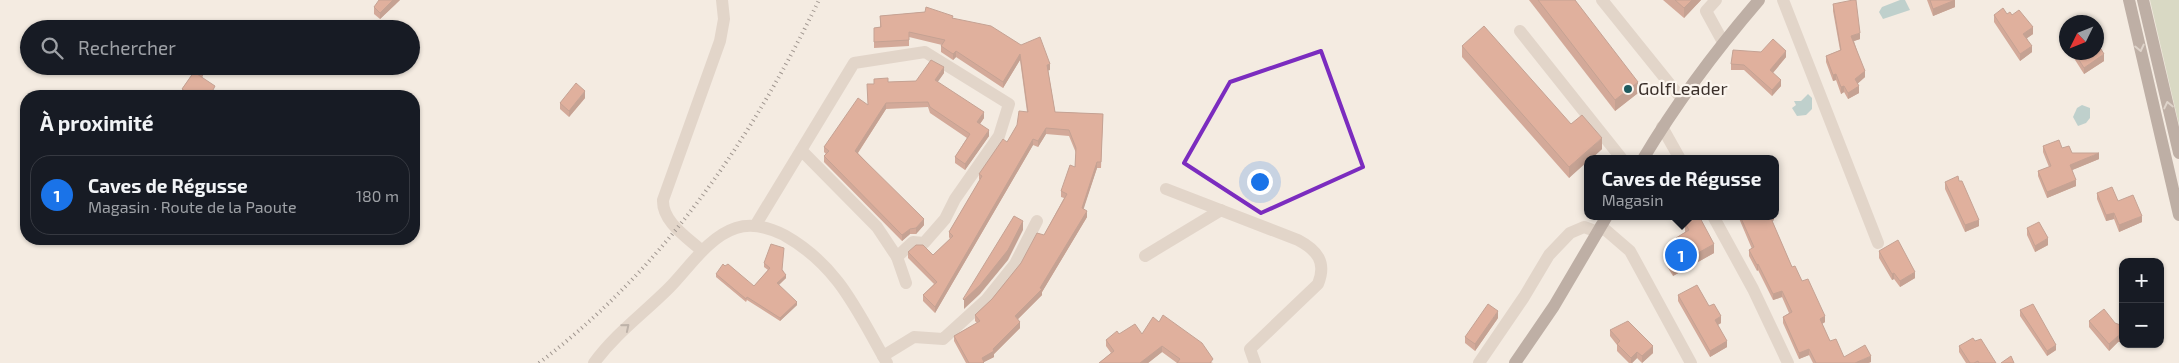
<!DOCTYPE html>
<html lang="fr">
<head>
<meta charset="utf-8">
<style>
	body { margin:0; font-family:"Exo 2",sans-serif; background:#242831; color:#f1f3f6 }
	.controls { position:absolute; right:15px; bottom:15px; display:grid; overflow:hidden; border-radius:10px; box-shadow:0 1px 4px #0004 }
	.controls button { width:45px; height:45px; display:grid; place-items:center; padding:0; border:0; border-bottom:1px solid #363941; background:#171b24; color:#f1f3f6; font:25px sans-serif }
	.compass { position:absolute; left:2059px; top:15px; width:45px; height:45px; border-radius:50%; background:#171b24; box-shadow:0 1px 4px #0004; rotate:227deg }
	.you { position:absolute; left:1259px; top:181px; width:18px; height:18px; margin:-12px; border:4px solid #fff; border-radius:50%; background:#1a73e8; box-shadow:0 0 0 8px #1a73e833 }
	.badge { display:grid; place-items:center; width:32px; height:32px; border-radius:50%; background:#1a73e8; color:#fff; font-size:16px; font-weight:700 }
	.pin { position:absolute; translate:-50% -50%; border:2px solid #fff; box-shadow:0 1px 5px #0006 }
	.popup { position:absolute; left:1584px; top:155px; width:195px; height:65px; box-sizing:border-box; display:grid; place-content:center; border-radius:10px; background:#171b24; filter:drop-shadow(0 1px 4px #0005); font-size:16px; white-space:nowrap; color:#9ea1a6 }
	.popup b { font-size:19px; color:#f1f3f6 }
	.popup::after { content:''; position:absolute; left:50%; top:100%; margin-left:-10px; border:10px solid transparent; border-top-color:#171b24 }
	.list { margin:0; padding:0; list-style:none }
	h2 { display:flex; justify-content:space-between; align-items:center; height:65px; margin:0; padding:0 20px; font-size:21px }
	h2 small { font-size:16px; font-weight:400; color:#9ea1a6 }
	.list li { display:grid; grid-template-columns:32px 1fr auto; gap:15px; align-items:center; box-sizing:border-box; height:80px; margin:0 10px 10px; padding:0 10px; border:1px solid #363941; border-radius:20px }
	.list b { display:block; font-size:19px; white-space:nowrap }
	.list p { margin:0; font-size:16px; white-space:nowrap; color:#9ea1a6 }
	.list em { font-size:16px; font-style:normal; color:#9ea1a6 }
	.icon { flex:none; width:28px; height:28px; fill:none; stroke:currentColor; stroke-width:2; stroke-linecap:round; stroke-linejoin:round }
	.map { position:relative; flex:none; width:2179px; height:363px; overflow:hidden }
	.search { position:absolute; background:#171b24; box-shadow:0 1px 4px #0004; left:20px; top:20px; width:400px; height:55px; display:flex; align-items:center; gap:12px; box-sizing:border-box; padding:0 18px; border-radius:28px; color:#9ea1a6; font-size:19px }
	.panel { position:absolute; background:#171b24; box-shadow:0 1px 4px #0004; left:20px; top:90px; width:400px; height:155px; border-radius:20px }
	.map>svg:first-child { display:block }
	.green { fill:#b8c4a0 }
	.water { fill:#7fb0b2 }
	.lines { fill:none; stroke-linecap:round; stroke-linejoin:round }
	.minor { stroke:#cdbbac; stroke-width:12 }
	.major { stroke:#7d675c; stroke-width:12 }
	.rail { stroke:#3b302b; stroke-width:4; stroke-dasharray:1 4; stroke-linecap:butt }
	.wall { fill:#ac5a40 }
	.shaded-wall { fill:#8c4a34 }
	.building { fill:#c8694b; stroke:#8c4a34 }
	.oneway { stroke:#c2b5ac }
	.oneway2 { stroke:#7d6f65 }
	.marked { fill:none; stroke:#7b2cbf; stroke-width:4; stroke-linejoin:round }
	.poi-dot { fill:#1f5a5e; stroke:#fbf5ee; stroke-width:2 }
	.labels { text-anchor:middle; stroke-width:4.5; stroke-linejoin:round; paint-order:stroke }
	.poi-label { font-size:18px; fill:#3b302b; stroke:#fbf5ee; text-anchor:start }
</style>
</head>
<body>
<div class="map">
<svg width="2179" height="363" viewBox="0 0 2179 363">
	<rect width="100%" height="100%" fill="#f4ebe1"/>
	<!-- green -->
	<polygon class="green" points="2150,0 2179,0 2179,125"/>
	<!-- water -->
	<g class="water">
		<polygon points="1900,0 1905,0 1910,10 1883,19 1879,12 1882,7"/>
		<polygon points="1808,94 1812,98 1812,109 1806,115 1797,116 1792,108 1796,105 1794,101 1801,101"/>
		<polygon points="2082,105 2090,108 2090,118 2086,123 2078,126 2073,117 2077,108"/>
	</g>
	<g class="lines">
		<!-- minor -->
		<g class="minor">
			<polyline points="1602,0 1681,98"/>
			<polyline points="1716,0 1706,11 1723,42"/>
			<polyline points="1783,0 1878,243"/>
			<polyline points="1520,31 1622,159"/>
			<polyline points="1662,127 1680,159"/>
			<path d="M1166,189L1298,240C1317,250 1327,262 1318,284L1250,349L1255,363"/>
			<polyline points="1713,216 1753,289 1788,363"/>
			<polyline points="755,226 854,63 925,52 1009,104 999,136 955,199 945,219 924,243 913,242 897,257 877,227 801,150"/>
			<polyline points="1601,226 1630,251 1691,363"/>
			<path d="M702,251C688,238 662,222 663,200L720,41L724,19L722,0"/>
			<polyline points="1145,256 1221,210"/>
			<polyline points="897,257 906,283"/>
			<polyline points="883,356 914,337 943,339 986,300 1015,264 1037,221"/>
			<path d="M594,363C615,334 644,313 669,288C689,268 708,237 736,228C752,223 770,228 784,235C839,266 857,311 887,363"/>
			<polyline points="1479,363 1524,297 1549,255 1570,233 1584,227 1598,232"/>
		</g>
		<!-- major -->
		<g class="major">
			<polyline points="2129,0 2179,215"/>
			<polyline points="2143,0 2179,153"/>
			<path d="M1643,159C1677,102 1716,50 1759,0"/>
			<polyline points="1515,363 1554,306 1607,216"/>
		</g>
		<!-- rail -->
		<path class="rail" d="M539,363C664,268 751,140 819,0"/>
	</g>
	<!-- wall -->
	<g class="wall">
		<polygon points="400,0 380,19 374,14 374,7"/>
		<polygon points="1529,0 1575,0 1638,93 1615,111"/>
		<polygon points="1663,0 1701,0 1684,18"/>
		<polygon points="1927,0 1955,0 1955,7 1933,16"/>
		<polygon points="1833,4 1860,39 1854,41 1865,77 1857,84 1859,93 1848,99 1844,92 1841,94 1836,80 1833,81 1826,62 1826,56 1840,50 1833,11"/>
		<polygon points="925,12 953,18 1050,70 1048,70 1055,112 1103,114 1101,168 1097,168 1083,209 1087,217 1042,292 1042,295 1018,319 1020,328 994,354 994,357 984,362 984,363 966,363 954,341 954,336 977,323 975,321 975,315 992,299 1044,235 1064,198 1061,197 1061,191 1075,167 1076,153 1069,136 1046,134 1038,147 1033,145 935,313 923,301 923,295 934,284 908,258 908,252 933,255 950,239 949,237 949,232 980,180 979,179 979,174 1007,142 1027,112 1020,60 1003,88 956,57 953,60 941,52 941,46 942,45 909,37 909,46 874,48 874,28 880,27 880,16"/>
		<polygon points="2007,14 2012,15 2033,34 2027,38 2032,52 2020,61 1994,22 1994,15"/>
		<polygon points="1462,46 1571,124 1602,149 1591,159 1587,159 1569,178 1462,57"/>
		<polygon points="2070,52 2096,52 2104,61 2084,74"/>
		<polygon points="1786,57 1773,73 1781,86 1772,96 1744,70 1731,70 1731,64"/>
		<polygon points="188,66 206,66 202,77 215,94 218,96 182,96 182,89 192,74 188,72"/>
		<polygon points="944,73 937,82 984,118 980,124 989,136 965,170 955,163 955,157 967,138 930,113 928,107 886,109 858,153 924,225 916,234 910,234 902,241 824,162 824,156 826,154 824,152 824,147 868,105 874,84 888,82 916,81"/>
		<polygon points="585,98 569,117 560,109 560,103"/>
		<polygon points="2043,146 2062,148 2072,153 2099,159 2072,170 2076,186 2047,198 2038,176 2038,171 2049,167 2043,152"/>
		<polygon points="1945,182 1979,226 1965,232 1945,189"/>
		<polygon points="2097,193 2118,201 2142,222 2119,232 2114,219 2106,221 2097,199"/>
		<polygon points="1738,216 1774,216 1774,220 1772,221 1792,267 1802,281 1825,322 1822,324 1830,341 1844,357 1871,362 1868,363 1813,363 1809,355 1799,359 1783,323 1783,317 1789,313 1782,297 1773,300 1758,270 1757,271 1749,256 1749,250 1752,249"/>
		<polygon points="1685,223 1714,253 1673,276 1665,263 1665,254 1676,248 1676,238 1685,232"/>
		<polygon points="2027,228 2048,245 2035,252 2027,235"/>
		<polygon points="1879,251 1915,278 1900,287 1894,279 1892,280 1879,258"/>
		<polygon points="764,263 783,270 786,278 778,285 797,305 780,321 747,300 746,302 716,277 716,274 754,286 768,270 764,267"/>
		<polygon points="1678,295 1709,306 1721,323 1718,325 1727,347 1710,357 1678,301"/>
		<polygon points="2020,310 2056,350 2047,356 2020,316"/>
		<polygon points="1498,318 1475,351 1465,343 1465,337"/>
		<polygon points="2089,321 2115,323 2123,326 2123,342 2118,342 2109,351 2089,327"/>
		<polygon points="1610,330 1653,353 1642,363 1637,358 1632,363 1629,363 1617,351 1617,345 1610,336"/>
		<polygon points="1119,334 1142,334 1213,363 1177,363 1162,352 1148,363 1099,363 1111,353 1106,346 1106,340"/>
		<polygon points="1975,341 1996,363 1966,363 1959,352 1959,346"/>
	</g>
	<!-- shaded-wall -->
	<g class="shaded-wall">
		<polygon points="393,0 400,0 380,19 380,13"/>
		<polygon points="1692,0 1701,0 1684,18 1684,8"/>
		<polygon points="1955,0 1955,7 1933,16 1933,9"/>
		<polygon points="2033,27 2033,34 2023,41 2023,34"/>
		<polygon points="1860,33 1860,39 1851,42 1851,36"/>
		<polygon points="2032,46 2032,52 2020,61 2020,54"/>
		<polygon points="956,51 956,57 953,60 953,54"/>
		<polygon points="1786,51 1786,57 1770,76 1770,70"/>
		<polygon points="1020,54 1020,60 1003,88 1003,82"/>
		<polygon points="2104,54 2104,61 2084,74 2084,68"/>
		<polygon points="1050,64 1050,70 1047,71 1047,65"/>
		<polygon points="204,66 206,66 202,78 202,72"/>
		<polygon points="944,67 944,73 935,86 935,80"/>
		<polygon points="1865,71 1865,77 1855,86 1855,79"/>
		<polygon points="1836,74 1836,80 1833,81 1833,75"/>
		<polygon points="1781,80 1781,86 1772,96 1772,90"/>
		<polygon points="1638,82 1638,93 1615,111 1615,100"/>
		<polygon points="1844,86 1844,92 1841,94 1841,87"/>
		<polygon points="1859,86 1859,93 1848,99 1848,93"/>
		<polygon points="585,91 585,98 569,117 569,111"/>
		<polygon points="886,103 886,109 855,157 855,151"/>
		<polygon points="984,112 984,118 977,128 977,122"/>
		<polygon points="1046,128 1046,134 1038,147 1038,141"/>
		<polygon points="989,130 989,136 965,170 965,164"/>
		<polygon points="1602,138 1602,149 1591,159 1587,159 1587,162 1569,178 1569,167"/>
		<polygon points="1033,139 1033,145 935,313 935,307"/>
		<polygon points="2099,153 2099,159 2070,171 2070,165"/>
		<polygon points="1097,162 1097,168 1082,214 1082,208"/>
		<polygon points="2076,180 2076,186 2047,198 2047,192"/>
		<polygon points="1087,211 1087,217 1042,292 1042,295 1015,322 1015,316 1040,288"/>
		<polygon points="2114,213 2114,219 2106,221 2106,215"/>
		<polygon points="1770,216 1774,216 1774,220 1770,222"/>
		<polygon points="2142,216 2142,222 2119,232 2119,225"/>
		<polygon points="924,219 924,225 916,234 916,228"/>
		<polygon points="1979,220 1979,226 1965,232 1965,225"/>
		<polygon points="1023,221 1023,230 1008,260 980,294 964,309 964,300"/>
		<polygon points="910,229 910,234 902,241 902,235"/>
		<polygon points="2048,238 2048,245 2035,252 2035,246"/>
		<polygon points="1714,244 1714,253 1673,276 1673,267"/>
		<polygon points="1758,264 1758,270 1757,271 1757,265"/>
		<polygon points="1915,272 1915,278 1900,287 1900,281"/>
		<polygon points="1894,273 1894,279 1892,280 1892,274"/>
		<polygon points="786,275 786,278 777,287 777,283"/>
		<polygon points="1782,291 1782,297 1773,300 1773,294"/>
		<polygon points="797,302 797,305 780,321 780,318"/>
		<polygon points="1498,311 1498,318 1475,351 1475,344"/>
		<polygon points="1721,316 1721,323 1715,326 1715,320"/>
		<polygon points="1825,316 1825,322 1820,325 1820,319"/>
		<polygon points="1020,322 1020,328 994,354 994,357 982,363 982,358 993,349"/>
		<polygon points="2118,336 2118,342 2109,351 2109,344"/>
		<polygon points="1727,341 1727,347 1710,357 1710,351"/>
		<polygon points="2056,345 2056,350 2047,356 2047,351"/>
		<polygon points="1162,346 1162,352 1148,363 1140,363"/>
		<polygon points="1653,346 1653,353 1642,363 1642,356"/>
		<polygon points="1809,349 1809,355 1799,359 1799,353"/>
		<polygon points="1637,352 1637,358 1632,363 1631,363 1631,358"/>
		<polygon points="1871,356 1871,362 1868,363 1855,363"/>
	</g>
	<!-- building -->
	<g class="building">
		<polygon points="379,0 393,0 380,13 374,7"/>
		<polygon points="1538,0 1575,0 1638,82 1615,100"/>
		<polygon points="1675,0 1692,0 1684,8"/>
		<polygon points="1853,0 1856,0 1860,33 1851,36 1865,71 1855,79 1859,86 1848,93 1844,86 1841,87 1836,74 1833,75 1826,56 1841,50 1833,4"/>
		<polygon points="1930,0 1955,0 1933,9"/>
		<polygon points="926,7 953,16 952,18 991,26 1021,45 1040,37 1050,64 1047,65 1055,112 1103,114 1101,162 1097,162 1082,208 1087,211 1040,288 1042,289 1015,316 1020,322 993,349 994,351 982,358 984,362 983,363 969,363 954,336 980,321 975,315 992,299 1021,263 1037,233 1044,235 1067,194 1061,191 1070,165 1075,167 1076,148 1069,130 1046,128 1038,141 1033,139 935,307 923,295 937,282 908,252 916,245 923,245 933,255 953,236 949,232 982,176 979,174 1003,139 1007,142 1017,125 1019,111 1028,112 1020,54 1003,82 956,51 953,54 941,46 945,40 909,32 909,40 874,42 874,28 881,27 880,16 925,12"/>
		<polygon points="2003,8 2007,14 2010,12 2012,15 2019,10 2033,27 2023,34 2032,46 2020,54 1994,15"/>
		<polygon points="198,22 217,28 217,29 196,29"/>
		<polygon points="1484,26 1571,124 1582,115 1602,138 1569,167 1462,46"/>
		<polygon points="1773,39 1786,51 1770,70 1781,80 1772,90 1744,65 1731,64 1733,50 1761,52"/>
		<polygon points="2096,41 2104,54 2084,68 2074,52 2096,52"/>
		<polygon points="931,60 944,67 935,80 984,112 977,122 989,130 965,164 955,157 970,134 930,107 928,102 886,103 855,151 924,219 916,228 910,229 902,235 824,156 829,151 824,147 858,98 868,105 867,84 874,84 874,79 888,78 888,82 916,81"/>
		<polygon points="188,66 204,66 202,72"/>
		<polygon points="194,72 215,86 212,92 218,96 192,96 182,89"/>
		<polygon points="576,83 585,91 569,111 560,103"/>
		<polygon points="2059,140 2062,148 2069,146 2072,153 2099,153 2070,165 2076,180 2047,192 2038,171 2051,166 2043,146"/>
		<polygon points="1958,176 1959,181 1962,181 1979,220 1965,225 1945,182"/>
		<polygon points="2112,187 2118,201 2133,195 2142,216 2119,225 2114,213 2106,215 2097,193"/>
		<polygon points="1014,216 1023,221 1008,250 980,285 964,300 963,299"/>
		<polygon points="1697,216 1699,216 1714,244 1673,267 1665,254 1681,245 1676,238 1689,230 1685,223"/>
		<polygon points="1740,216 1770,216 1792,267 1795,266 1802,281 1808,279 1825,316 1820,319 1830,341 1836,339 1844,357 1865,345 1871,356 1855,363 1816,363 1809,349 1799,353 1783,317 1792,312 1782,291 1773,294 1758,264 1757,265 1749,250 1754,247"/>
		<polygon points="2039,222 2048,238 2035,246 2027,228"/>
		<polygon points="1898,240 1915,272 1900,281 1894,273 1892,274 1879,251"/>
		<polygon points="771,244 784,248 782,270 786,275 777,283 797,302 780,318 747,297 746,299 716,274 723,264 725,266 728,264 754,286 770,268 764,263"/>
		<polygon points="1697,285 1709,306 1714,304 1721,316 1715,320 1727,341 1710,351 1678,295"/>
		<polygon points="1488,304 1498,311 1475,344 1465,337"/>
		<polygon points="2033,304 2056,345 2047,351 2020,310"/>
		<polygon points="2104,309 2115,323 2123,326 2123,336 2118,336 2109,344 2089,321"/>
		<polygon points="1163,315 1202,343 1213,359 1210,363 1177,363 1180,359 1162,346 1140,363 1099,363 1114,351 1106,340 1117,331 1119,334 1135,324 1142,334 1153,317 1159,322"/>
		<polygon points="1628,321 1653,346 1642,356 1637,352 1631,358 1617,344 1620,341 1610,330"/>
		<polygon points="1973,338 1975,341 1981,339 1996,363 1979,363 1978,361 1974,363 1970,363 1959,346"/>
		<polygon points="2011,356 2014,363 2001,363"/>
	</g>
	<!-- one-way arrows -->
	<defs><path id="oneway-chevron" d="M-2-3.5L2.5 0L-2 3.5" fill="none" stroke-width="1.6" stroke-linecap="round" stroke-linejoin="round" transform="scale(1.25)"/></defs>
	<g class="oneway">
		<use href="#oneway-chevron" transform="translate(2140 48) rotate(77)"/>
		<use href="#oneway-chevron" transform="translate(2168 105) rotate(-103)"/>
	</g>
	<use class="oneway2" href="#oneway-chevron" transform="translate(626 327) rotate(-40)"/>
	<!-- marked area -->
	<path d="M0 0H2179V363H0ZM1321,51L1363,167L1261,213L1184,163L1230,82Z" fill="#f4ebe1" fill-opacity=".55" fill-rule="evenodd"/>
	<path class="marked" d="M1321,51L1363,167L1261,213L1184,163L1230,82Z"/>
	<!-- markers -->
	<circle class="poi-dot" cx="1628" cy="89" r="5"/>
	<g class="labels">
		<!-- poi labels -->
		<g class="poi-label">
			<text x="1638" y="95">GolfLeader</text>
		</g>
	</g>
</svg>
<div class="controls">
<button>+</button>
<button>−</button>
</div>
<svg class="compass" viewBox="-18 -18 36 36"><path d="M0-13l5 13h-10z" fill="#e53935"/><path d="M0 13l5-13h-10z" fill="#9ea1a6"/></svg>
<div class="you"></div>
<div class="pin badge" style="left:1681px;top:255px">1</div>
<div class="popup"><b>Caves de Régusse</b>Magasin</div>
<div class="search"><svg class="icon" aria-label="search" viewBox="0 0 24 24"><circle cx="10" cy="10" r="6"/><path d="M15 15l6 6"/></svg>Rechercher</div>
<section class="panel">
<h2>À proximité<small></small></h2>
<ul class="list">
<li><span class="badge">1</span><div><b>Caves de Régusse</b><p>Magasin · Route de la Paoute</p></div><em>180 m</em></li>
</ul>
</section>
</div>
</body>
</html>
